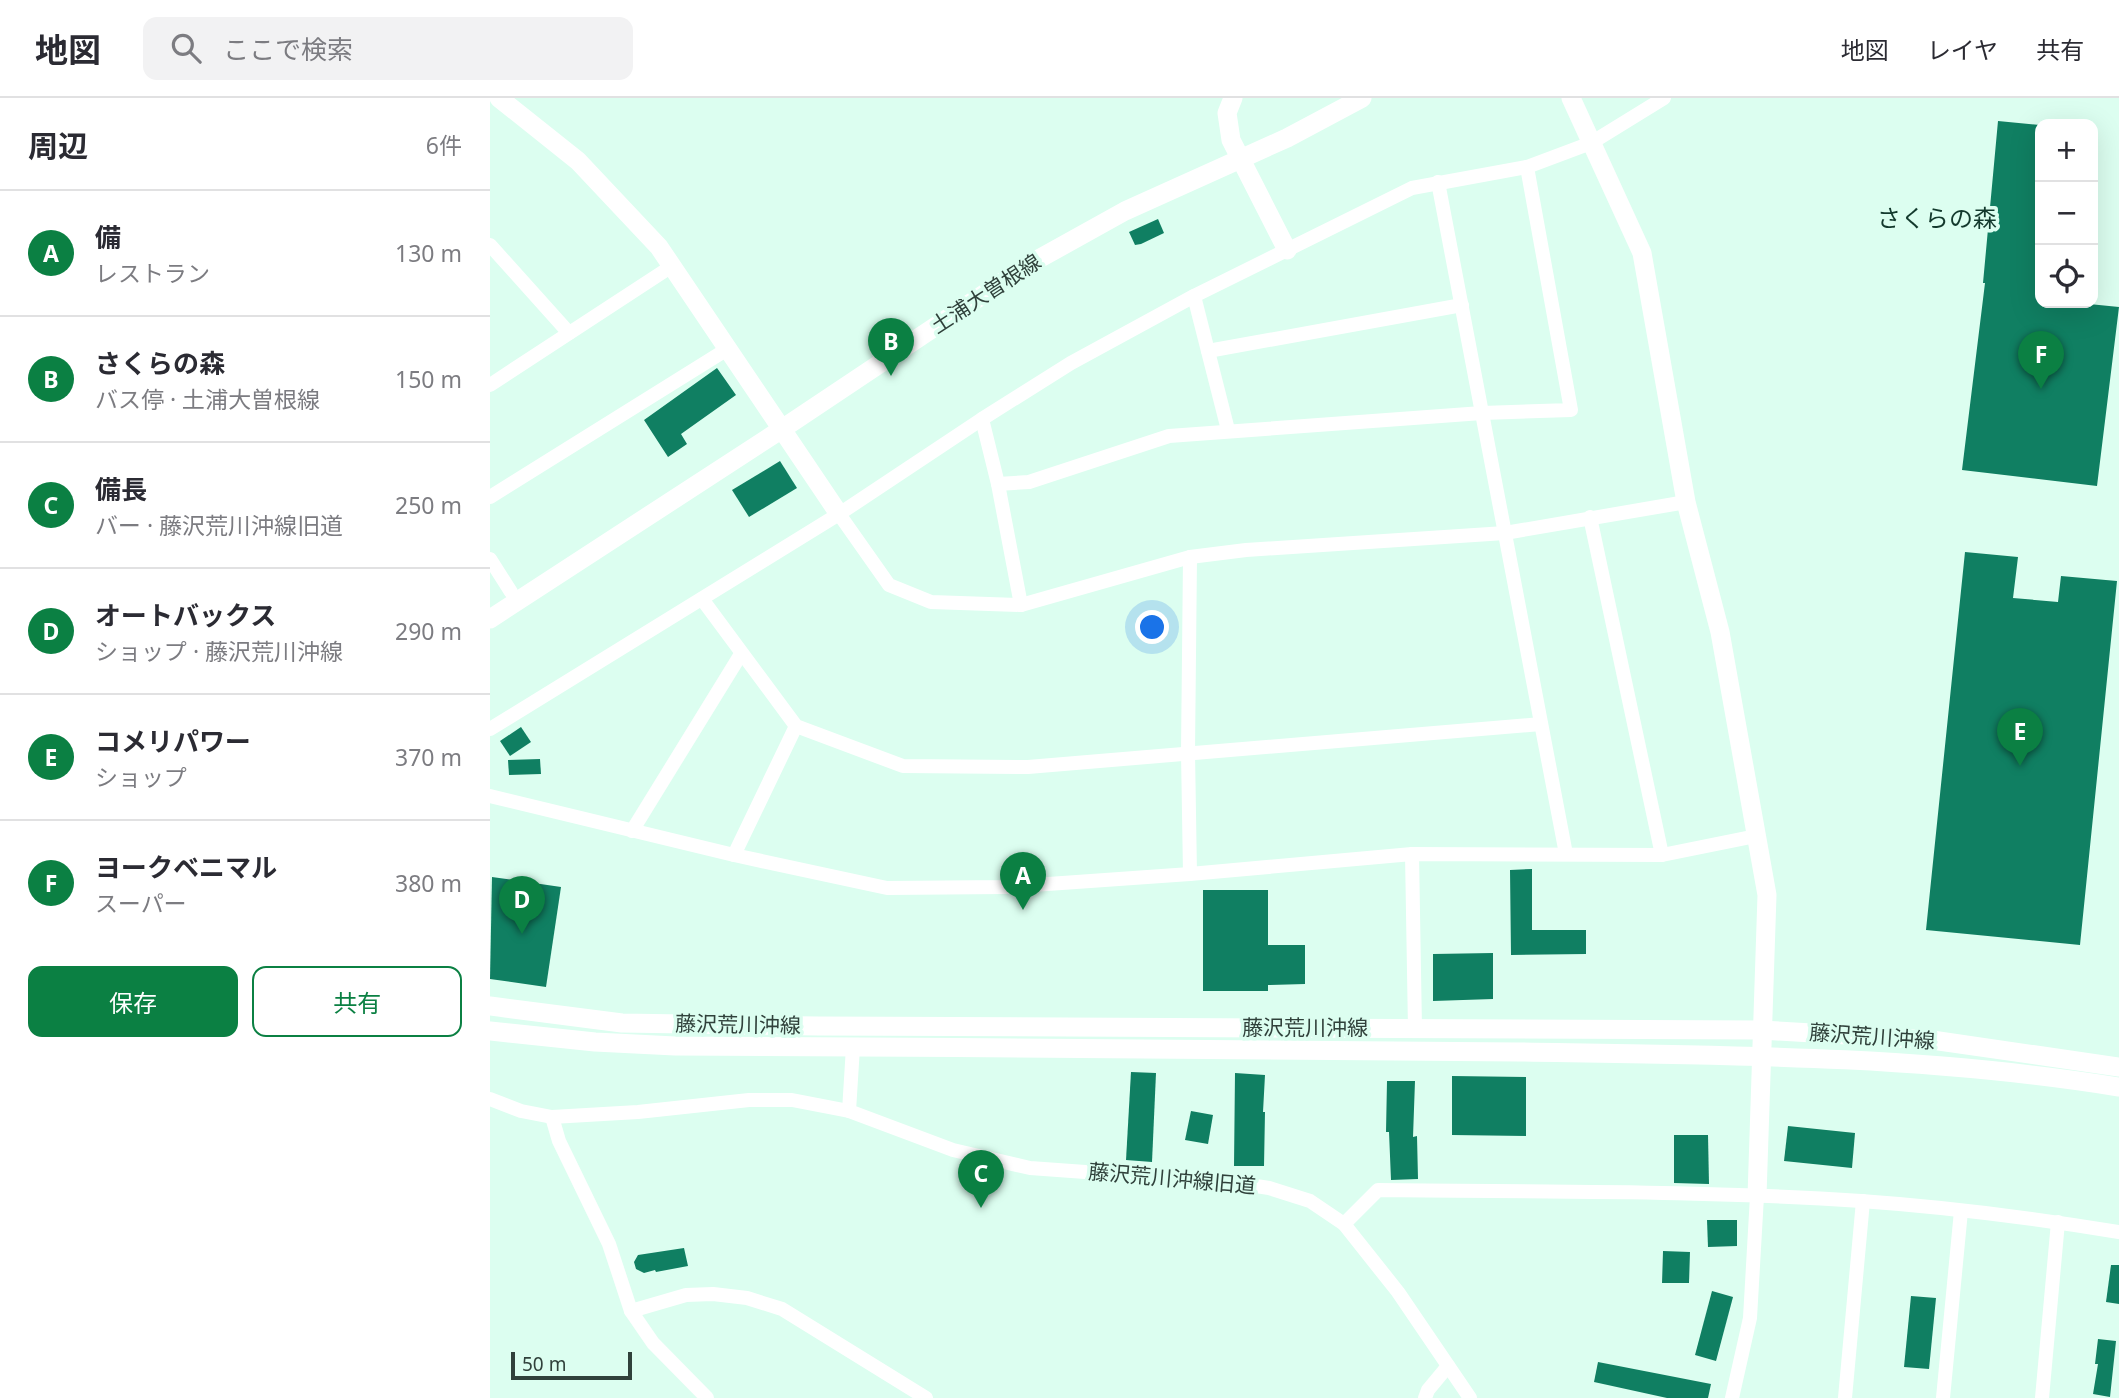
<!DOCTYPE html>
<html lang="ja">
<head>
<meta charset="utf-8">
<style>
	body { margin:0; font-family:"Noto Sans","Noto Sans JP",sans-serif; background:#f2f2f3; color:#2b2b33 }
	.controls { position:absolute; right:21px; top:21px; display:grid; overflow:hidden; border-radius:14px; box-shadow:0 7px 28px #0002 }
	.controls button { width:63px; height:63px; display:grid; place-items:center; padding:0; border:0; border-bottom:2px solid #e1e1e2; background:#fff; color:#2b2b33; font:35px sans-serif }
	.scale { position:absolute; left:21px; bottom:18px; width:121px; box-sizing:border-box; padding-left:7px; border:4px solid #30413b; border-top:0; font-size:19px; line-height:24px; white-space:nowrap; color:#30413b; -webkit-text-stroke:5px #dcfef0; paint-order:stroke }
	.you { position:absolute; left:663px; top:530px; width:24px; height:24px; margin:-18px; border:5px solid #fff; border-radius:50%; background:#1a73e8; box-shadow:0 0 0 10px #1a73e833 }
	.badge { display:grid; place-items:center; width:46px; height:46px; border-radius:50%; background:#0b8043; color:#fff; font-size:23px; font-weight:700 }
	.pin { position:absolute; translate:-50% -58px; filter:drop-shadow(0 2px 4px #0008) }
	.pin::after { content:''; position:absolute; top:37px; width:24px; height:21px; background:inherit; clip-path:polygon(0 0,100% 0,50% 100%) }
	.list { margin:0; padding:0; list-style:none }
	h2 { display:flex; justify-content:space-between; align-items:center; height:91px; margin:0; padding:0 28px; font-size:30px }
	h2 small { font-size:23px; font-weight:400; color:#7c7c81 }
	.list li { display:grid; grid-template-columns:46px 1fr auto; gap:21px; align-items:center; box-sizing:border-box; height:126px; padding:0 28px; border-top:2px solid #e1e1e2 }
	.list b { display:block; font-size:26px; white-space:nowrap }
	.list p { margin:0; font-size:23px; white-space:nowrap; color:#7c7c81 }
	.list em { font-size:23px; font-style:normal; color:#7c7c81 }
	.actions { display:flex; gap:14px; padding:21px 28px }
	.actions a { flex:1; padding:16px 0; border:2px solid #0b8043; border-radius:14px; text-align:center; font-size:24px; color:#0b8043 }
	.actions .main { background:#0b8043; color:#fff }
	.icon { flex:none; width:38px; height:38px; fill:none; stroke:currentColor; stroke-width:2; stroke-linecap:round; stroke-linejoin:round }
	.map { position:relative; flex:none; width:1629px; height:1300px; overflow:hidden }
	header { display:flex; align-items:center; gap:42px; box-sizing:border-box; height:98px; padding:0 35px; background:#fff; border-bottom:2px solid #e1e1e2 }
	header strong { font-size:33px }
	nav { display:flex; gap:38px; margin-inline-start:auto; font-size:24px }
	.search { width:490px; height:63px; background:#f2f2f3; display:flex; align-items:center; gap:18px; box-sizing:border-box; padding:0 24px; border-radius:14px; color:#7c7c81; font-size:26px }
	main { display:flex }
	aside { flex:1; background:#fff }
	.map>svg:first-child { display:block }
	.building { fill:#107f62 }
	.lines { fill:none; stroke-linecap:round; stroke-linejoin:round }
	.street { stroke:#fff; stroke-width:14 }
	.secondary { stroke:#fff; stroke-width:19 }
	.labels { text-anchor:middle; stroke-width:7; stroke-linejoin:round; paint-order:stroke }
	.street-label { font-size:21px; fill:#30413b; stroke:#dcfef0 }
	.quarter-label { font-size:24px; fill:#13392d; stroke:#dcfef0 }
</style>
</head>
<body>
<header>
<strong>地図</strong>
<div class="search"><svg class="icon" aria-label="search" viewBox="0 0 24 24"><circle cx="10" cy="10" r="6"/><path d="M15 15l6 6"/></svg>ここで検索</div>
<nav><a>地図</a><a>レイヤ</a><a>共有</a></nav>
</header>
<main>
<aside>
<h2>周辺<small>6件</small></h2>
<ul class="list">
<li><span class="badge">A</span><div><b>備</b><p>レストラン</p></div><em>130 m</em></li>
<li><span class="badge">B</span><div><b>さくらの森</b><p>バス停 · 土浦大曽根線</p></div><em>150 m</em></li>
<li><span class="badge">C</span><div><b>備長</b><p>バー · 藤沢荒川沖線旧道</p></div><em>250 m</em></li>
<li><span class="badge">D</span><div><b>オートバックス</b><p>ショップ · 藤沢荒川沖線</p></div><em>290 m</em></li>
<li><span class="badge">E</span><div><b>コメリパワー</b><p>ショップ</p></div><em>370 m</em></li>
<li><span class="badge">F</span><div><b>ヨークベニマル</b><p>スーパー</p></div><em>380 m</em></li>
</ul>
<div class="actions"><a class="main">保存</a><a>共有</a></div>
</aside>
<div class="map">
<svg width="1629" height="1300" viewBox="0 0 1629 1300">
	<rect width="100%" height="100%" fill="#dcfef0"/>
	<!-- building -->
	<g class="building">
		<polygon points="1508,23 1550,27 1550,205 1589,205 1629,209 1607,388 1472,372 1495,185 1493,185"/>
		<polygon points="668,121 674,135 651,146 645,147 639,134"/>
		<polygon points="227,270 246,297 191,336 197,346 178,359 154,322"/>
		<polygon points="290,363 307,390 259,419 242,392"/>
		<polygon points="1475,454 1528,459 1523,500 1568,504 1571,478 1627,483 1590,847 1436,832"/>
		<polygon points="31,629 41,644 20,658 10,643"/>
		<polygon points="50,661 51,676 19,677 18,662"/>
		<polygon points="1042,771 1042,832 1096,832 1096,856 1021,857 1020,772"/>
		<polygon points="2,779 71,789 56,889 0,881"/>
		<polygon points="713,792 778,792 778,847 815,847 815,886 778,887 778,893 713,893"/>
		<polygon points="1003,855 1003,901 943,903 943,856"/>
		<polygon points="641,974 666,975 662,1064 636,1062"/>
		<polygon points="745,975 775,977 773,1014 775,1014 774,1068 744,1068"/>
		<polygon points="962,978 1036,979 1036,1038 962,1037"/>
		<polygon points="897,983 925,983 923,1039 927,1038 928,1081 901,1082 899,1034 896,1034"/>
		<polygon points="701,1013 723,1017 718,1046 695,1042"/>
		<polygon points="1298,1028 1365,1035 1362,1070 1294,1063"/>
		<polygon points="1184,1037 1218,1037 1219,1086 1184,1085"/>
		<polygon points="1217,1122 1247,1122 1247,1148 1218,1149"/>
		<polygon points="194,1150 198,1168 166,1174 165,1172 154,1175 146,1171 144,1164 148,1157"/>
		<polygon points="1173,1153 1200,1154 1199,1185 1172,1185"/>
		<polygon points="1621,1167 1629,1167 1629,1206 1616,1204"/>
		<polygon points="1222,1193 1243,1199 1226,1263 1205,1257"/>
		<polygon points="1421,1198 1446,1200 1439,1271 1414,1269"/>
		<polygon points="1608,1241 1626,1243 1620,1299 1603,1296 1608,1266 1605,1266"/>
		<polygon points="1108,1264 1221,1286 1218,1300 1177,1300 1104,1284"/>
	</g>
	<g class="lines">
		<!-- street -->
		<g class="street">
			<polyline points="948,84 1076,756"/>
			<polyline points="0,147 79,235"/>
			<polyline points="704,198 738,332"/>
			<polyline points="718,253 972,207"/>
			<polyline points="0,287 182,168"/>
			<polyline points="492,321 508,386 531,507"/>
			<polyline points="508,386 539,384 679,338 992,315 1081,312 1037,69"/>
			<polyline points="0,399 239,250"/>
			<polyline points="349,416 399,487 441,504 531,507 700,459 756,452 1015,435 1196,404"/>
			<polyline points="1100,419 1172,757"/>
			<polyline points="0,461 21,494"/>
			<polyline points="212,501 306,628 413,668 538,669 1051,626"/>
			<polyline points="0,631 349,416 492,321 581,265 704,198 922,90 1037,69 1101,45 1174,0"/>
			<polyline points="0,698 244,757 397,790 515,789 700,776 922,756 1172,757 1266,738"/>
			<polyline points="142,733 251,556"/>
			<polyline points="922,756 925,931"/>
			<polyline points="244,757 306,628"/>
			<polyline points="700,776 698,654 700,459"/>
			<polyline points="363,949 359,1013 463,1052 540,1070 747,1085 779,1090 820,1103 854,1126 908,1194 980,1300"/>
			<polyline points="0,1001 31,1013 62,1019 148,1014 259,1002 302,1002 359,1013"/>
			<polyline points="62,1019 69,1043 119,1146 141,1213 163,1245 217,1300"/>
			<path d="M854,1126L888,1092C1049,1094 1211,1092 1371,1103C1457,1109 1543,1120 1629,1134"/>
			<polyline points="141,1213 196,1197 223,1196 257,1200 292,1211 436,1300"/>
			<polyline points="935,1300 938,1292 958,1268"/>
			<polyline points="1242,1300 1260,1220 1267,1098"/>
			<polyline points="1355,1300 1373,1103"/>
			<polyline points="1453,1300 1471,1113"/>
			<polyline points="1552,1300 1568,1124"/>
		</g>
		<!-- secondary -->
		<g class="secondary">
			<polyline points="9,0 88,63 169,149 349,416"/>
			<polyline points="743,0 737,15 741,42 797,152"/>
			<polyline points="1081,0 1152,155 1196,404 1230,534 1277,797 1267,1098"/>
			<polyline points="0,521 292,331 536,168 635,113 797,40 872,0"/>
			<polyline points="0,908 132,925 327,928 1271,932 1442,942 1629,969"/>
			<path d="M0,933L105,944L185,948C466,950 747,950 1028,954C1228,957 1431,957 1629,989"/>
		</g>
	</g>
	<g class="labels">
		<!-- street labels -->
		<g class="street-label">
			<text transform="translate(496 196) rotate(-33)" y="7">土浦大曽根線</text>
			<text transform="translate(248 927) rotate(1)" y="7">藤沢荒川沖線</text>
			<text x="815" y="937">藤沢荒川沖線</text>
			<text transform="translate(1382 939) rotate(4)" y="7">藤沢荒川沖線</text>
			<text transform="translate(682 1081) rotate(5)" y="7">藤沢荒川沖線旧道</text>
		</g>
		<!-- quarter labels -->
		<g class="quarter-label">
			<text x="1447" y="129">さくらの森</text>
		</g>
	</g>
</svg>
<div class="controls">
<button>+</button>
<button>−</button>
<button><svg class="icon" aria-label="locate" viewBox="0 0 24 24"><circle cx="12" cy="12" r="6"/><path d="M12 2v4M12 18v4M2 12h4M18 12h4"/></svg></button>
</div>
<div class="scale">50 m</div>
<div class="you"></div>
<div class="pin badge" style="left:533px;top:812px">A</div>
<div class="pin badge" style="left:401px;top:278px">B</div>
<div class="pin badge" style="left:491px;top:1110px">C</div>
<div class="pin badge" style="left:32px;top:836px">D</div>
<div class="pin badge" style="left:1530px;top:668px">E</div>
<div class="pin badge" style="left:1551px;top:291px">F</div>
</div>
</main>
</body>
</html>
